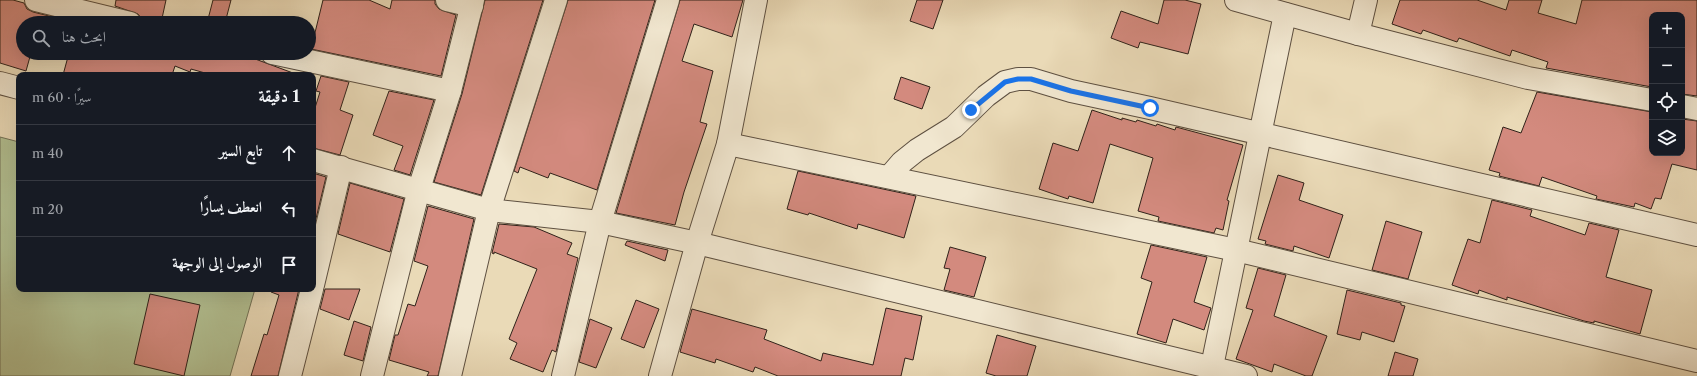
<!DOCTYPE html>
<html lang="ar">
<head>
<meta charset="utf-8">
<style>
	body { margin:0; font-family:"Libre Caslon Text",Amiri,serif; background:#242831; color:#f1f3f6; direction:rtl }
	.controls { position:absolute; right:12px; top:12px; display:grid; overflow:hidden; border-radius:8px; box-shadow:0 4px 16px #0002 }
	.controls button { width:36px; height:36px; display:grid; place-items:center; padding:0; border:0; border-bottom:1px solid #363941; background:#171b24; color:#f1f3f6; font:20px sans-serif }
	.stop { position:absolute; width:12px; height:12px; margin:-9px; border:3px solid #1a73e8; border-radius:50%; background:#fff }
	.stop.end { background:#1a73e8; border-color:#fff; box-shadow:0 1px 4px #0008 }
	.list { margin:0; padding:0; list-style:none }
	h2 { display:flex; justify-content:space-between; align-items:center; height:52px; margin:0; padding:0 16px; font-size:17px }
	h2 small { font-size:13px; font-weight:400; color:#9ea1a6 }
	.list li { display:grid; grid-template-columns:26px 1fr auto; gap:12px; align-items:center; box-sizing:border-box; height:56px; padding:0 16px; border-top:1px solid #363941 }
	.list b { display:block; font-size:15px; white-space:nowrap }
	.list em { font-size:13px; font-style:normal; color:#9ea1a6 }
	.icon { flex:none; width:22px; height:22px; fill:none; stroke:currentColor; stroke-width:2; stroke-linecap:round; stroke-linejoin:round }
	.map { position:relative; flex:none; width:1697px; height:376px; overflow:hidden; direction:ltr }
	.search { position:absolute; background:#171b24; box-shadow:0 4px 16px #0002; left:16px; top:16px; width:300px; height:44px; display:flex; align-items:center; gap:10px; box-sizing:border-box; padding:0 14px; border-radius:22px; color:#9ea1a6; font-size:15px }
	.panel { position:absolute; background:#171b24; box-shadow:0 4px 16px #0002; left:16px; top:72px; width:300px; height:220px; border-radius:8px; direction:rtl }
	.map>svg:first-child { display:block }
	.green { fill:#b2c092; stroke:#717156 }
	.building { fill:#d38a7e; stroke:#30221a }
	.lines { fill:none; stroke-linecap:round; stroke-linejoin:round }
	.street-casing { stroke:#5e5041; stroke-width:24 }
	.street { stroke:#f1e7d0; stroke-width:22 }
	.route { stroke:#1a73e8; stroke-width:5 }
</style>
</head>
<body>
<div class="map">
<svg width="1697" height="376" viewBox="0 0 1697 376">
	<rect width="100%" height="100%" fill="#eadab7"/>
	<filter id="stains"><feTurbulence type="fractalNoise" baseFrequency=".005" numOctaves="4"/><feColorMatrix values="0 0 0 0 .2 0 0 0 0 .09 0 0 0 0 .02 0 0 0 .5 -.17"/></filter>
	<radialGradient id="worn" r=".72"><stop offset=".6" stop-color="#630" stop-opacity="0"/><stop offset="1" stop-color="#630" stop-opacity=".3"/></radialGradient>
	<!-- green -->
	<polygon class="green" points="0,137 19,142 19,289 255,289 230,376 0,376"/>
	<!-- building -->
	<g class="building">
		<polygon points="0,0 13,0 24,3 27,9 33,12 77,23 23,23 23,53 31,53 26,71 0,63"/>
		<polygon points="116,0 166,0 161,23 142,23 142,19 138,14 115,6"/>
		<polygon points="213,0 231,0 225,23 207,23"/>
		<polygon points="323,0 369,0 390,9 392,0 435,0 435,4 439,9 456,15 441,76 311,49"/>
		<polygon points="485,0 543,0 481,195 434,182 462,94"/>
		<polygon points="568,0 655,0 597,190 550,173 548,178 520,167 518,173 514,171"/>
		<polygon points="680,0 743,0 732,37 694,24 682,61 713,71 700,122 707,124 684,192 675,225 616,213"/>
		<polygon points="917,0 943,0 933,29 910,21"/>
		<polygon points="1164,0 1185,0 1201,4 1188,54 1140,42 1138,48 1111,38 1121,11 1158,24"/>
		<polygon points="1400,0 1477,0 1506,10 1509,0 1542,0 1538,13 1576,24 1582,0 1697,0 1697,96 1682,94 1682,15 1652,15 1652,87 1546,68 1548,62 1512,50 1510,56 1459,38 1457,42 1423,30 1421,34 1392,24"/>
		<polygon points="69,53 239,53 293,73 292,75 212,75 191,69 190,72 175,66 172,75 63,75"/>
		<polygon points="321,76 349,82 340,110 353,115 340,155 313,148 313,114 320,92 316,91"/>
		<polygon points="901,77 930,87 922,109 894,99"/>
		<polygon points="389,91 434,100 410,175 394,170 403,146 373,135"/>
		<polygon points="1537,92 1652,112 1652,153 1682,153 1682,119 1697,121 1697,170 1672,164 1661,199 1655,198 1651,209 1635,203 1634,207 1596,199 1597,196 1542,177 1539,186 1499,176 1500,173 1489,170 1503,127 1521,133"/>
		<polygon points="1092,110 1122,120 1122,118 1136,122 1137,120 1156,126 1157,124 1175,130 1176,127 1243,145 1227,200 1229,201 1223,230 1216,228 1214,233 1158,221 1159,217 1138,211 1153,158 1110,144 1093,203 1069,196 1068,199 1039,189 1053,143 1078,151"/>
		<polygon points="798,171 916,196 904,238 858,224 857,229 809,213 808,215 787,209"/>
		<polygon points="313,173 326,177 313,231"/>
		<polygon points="1278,175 1304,183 1299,200 1343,215 1329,258 1294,246 1293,251 1265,244 1266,241 1258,239"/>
		<polygon points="350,183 404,199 390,252 338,234"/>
		<polygon points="1492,200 1532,210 1530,216 1585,235 1589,223 1619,230 1606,277 1652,290 1640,334 1594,321 1594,323 1584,321 1507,297 1507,300 1479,290 1478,294 1452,285 1468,239 1480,243"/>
		<polygon points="428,206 474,219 438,376 427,376 429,372 389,360 395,335 398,335 408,304 415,306 428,266 414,261"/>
		<polygon points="1386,221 1422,232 1408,279 1372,270"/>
		<polygon points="499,224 534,227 572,243 567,254 578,258 556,352 552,350 543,372 510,359 517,343 509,339 537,269 494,252 494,254 492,253"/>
		<polygon points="627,241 668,250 665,261 625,245"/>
		<polygon points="1151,245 1207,257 1194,302 1211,308 1204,330 1173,319 1166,343 1137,334 1152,282 1141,278"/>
		<polygon points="950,247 986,257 974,297 944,290 950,269 944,268"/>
		<polygon points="1258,268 1286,275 1274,316 1327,336 1312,376 1306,376 1274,364 1272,372 1236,359 1253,310 1246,308"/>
		<polygon points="271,289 299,289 278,376 251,376 264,334 267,335 279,295 271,292"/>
		<polygon points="325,289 360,289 349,320 320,309"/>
		<polygon points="1347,290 1401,303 1401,305 1405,306 1394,342 1362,332 1360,340 1337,334"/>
		<polygon points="150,294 200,305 184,376 134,364"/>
		<polygon points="636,300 659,309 644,348 621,339"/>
		<polygon points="886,308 922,316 913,360 905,358 901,376 778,376 755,367 753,372 716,359 715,363 680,352 692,309 767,330 764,339 821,361 823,353 873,365"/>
		<polygon points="590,319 612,328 596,368 579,362"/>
		<polygon points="354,321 371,327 363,361 344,355"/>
		<polygon points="997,335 1036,346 1027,376 996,376 986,373"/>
		<polygon points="1395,352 1418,359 1413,376 1388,376"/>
	</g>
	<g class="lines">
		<!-- street casing -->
		<g class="street-casing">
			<g id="street">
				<polyline points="36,0 130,23"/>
				<polyline points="447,0 472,6"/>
				<polyline points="1236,0 1358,34 1528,78 1652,100"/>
				<polyline points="1358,34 1366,0"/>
				<polyline points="272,53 450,91"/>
				<polyline points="0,83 19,88"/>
				<polyline points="1682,106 1697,109"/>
				<polyline points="728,144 1236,250 1697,361"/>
				<polyline points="313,160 489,210 600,222 697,243 1246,376"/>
				<polyline points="889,177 902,162 917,150 954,127 986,96 1005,82 1018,79 1031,79 1071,91 1150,108 1697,235"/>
				<polyline points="313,285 341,167"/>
				<polyline points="290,376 312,289"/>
				<polyline points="372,376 419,189 450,91 473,0"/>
				<polyline points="450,376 489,210 556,0"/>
				<polyline points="563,376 600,222 668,0"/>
				<polyline points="660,376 697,243 728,144 756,0"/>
				<polyline points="1210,376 1285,14"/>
			</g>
		</g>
		<!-- street -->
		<use href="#street" class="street"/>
	</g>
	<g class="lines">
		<!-- route -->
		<polyline class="route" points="971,110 1005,82 1018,79 1031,79 1071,91 1150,108"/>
	</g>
	<rect width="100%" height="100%" filter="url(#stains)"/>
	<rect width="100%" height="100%" fill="url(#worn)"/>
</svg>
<div class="controls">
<button>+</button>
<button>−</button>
<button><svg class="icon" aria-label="locate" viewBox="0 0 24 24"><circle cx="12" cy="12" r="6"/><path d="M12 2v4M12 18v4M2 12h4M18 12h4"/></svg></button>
<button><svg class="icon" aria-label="layers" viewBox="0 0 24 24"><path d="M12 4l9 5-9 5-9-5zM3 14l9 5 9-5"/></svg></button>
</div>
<div class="stop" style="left:1150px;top:108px"></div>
<div class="stop end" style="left:971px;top:110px"></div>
<div class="search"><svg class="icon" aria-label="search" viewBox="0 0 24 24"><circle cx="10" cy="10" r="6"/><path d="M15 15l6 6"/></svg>ابحث هنا</div>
<section class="panel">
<h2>1 دقيقة<small>سيرًا · 60 m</small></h2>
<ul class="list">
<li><svg class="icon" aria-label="ahead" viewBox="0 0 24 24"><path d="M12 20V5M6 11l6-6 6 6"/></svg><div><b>تابع السير</b></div><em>40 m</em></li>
<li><svg class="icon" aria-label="left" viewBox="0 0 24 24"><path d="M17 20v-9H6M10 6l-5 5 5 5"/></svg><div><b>انعطف يسارًا</b></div><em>20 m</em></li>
<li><svg class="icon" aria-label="arrive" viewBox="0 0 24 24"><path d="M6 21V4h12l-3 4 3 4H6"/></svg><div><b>الوصول إلى الوجهة</b></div></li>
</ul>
</section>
</div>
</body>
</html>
